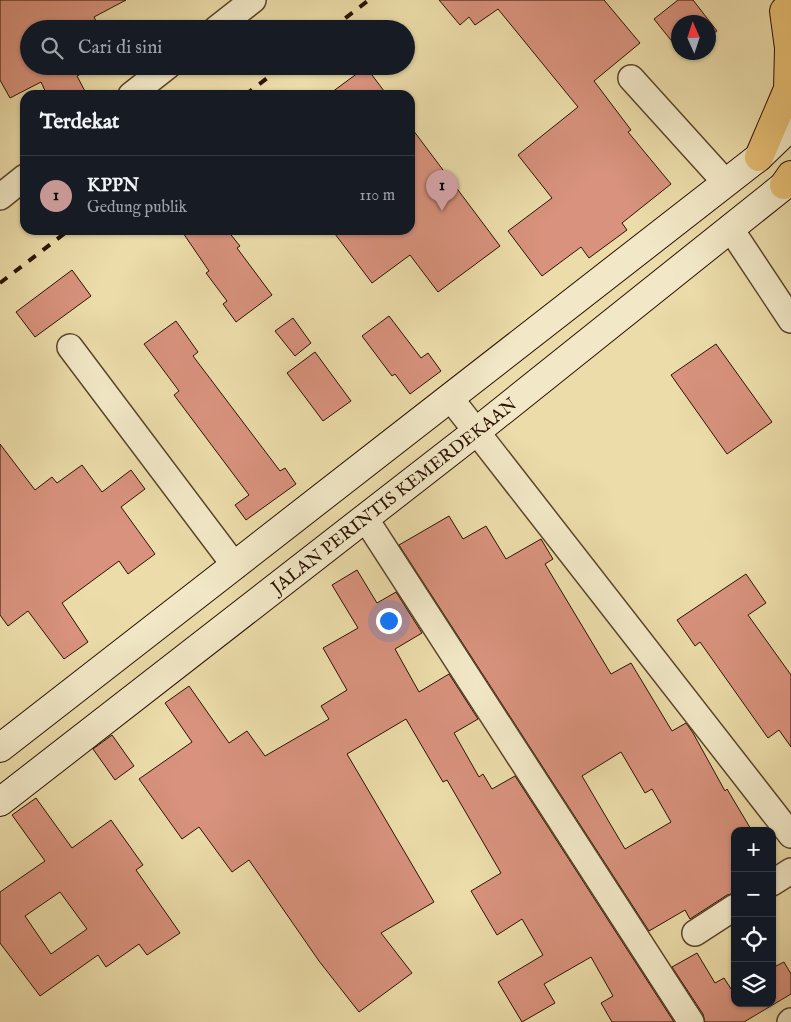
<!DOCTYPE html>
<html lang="id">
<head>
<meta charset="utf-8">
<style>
	body { margin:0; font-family:"IM FELL English",serif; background:#20242c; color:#f1f3f6 }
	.controls { position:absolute; right:15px; bottom:15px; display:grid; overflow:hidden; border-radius:10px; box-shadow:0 1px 4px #0004 }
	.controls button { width:45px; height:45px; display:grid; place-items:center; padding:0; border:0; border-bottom:1px solid #363941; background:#171b24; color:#f1f3f6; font:25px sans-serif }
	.compass { position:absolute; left:671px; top:15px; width:45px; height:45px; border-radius:50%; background:#171b24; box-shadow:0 1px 4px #0004; rotate:357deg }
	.you { position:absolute; left:388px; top:620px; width:18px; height:18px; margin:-12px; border:4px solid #fff; border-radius:50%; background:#1a73e8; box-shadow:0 0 0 8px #1a73e833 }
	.badge { display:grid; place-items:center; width:32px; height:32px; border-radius:50%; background:#c59692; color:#111; font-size:16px; font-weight:700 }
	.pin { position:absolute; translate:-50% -41px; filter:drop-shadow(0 1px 2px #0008) }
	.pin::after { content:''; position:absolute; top:26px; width:18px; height:15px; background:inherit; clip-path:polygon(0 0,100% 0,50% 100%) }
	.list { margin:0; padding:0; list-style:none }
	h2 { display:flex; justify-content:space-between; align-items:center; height:65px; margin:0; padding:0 20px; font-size:21px }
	h2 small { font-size:16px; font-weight:400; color:#9ea1a6 }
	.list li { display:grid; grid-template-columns:32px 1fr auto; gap:15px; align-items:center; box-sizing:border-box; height:80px; padding:0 20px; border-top:1px solid #363941 }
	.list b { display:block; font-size:19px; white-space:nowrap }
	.list p { margin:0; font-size:16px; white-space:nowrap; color:#9ea1a6 }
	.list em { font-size:16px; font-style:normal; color:#9ea1a6 }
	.icon { flex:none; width:28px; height:28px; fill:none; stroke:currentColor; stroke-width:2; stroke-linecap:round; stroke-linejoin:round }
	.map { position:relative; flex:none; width:791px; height:1022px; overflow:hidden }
	.search { position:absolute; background:#171b24; box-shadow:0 1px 4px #0004; left:20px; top:20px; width:395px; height:55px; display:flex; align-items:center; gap:12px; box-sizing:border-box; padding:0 18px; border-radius:28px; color:#9ea1a6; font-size:19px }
	.panel { position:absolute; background:#171b24; box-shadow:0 1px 4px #0004; left:20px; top:90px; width:395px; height:145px; border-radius:15px }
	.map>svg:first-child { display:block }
	.building { fill:#d8927d; stroke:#2b1200; fill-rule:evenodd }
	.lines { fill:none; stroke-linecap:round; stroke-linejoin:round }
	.street-casing { stroke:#5b442a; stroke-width:28 }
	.secondary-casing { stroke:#2b1200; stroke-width:30 }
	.highway-casing { stroke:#2b1200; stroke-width:30 }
	.street { stroke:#f2e8c7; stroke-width:25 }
	.secondary { stroke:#f2e8c7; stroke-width:28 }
	.highway { stroke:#e6be74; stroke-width:28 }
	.rail { stroke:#2b1200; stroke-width:4; stroke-dasharray:9 9; stroke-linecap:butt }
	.labels { text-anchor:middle; stroke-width:4.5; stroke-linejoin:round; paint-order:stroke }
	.street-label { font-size:18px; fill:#2b1200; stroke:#f2e8c7 }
</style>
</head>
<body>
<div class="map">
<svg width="791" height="1022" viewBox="0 0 791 1022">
	<rect width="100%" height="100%" fill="#ebdca9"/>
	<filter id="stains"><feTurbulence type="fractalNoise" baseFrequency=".004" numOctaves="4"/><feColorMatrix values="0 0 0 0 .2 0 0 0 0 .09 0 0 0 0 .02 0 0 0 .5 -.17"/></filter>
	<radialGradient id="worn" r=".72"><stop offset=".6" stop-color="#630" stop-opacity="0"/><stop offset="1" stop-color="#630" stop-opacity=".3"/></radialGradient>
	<!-- building -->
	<g class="building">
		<polygon points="0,0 126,0 94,17 100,29 29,29 29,66 95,66 77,76 87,95 47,95 41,82 10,98 0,80"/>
		<polygon points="439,0 604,0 640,43 594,81 631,130 628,132 671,184 622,223 627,230 589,258 581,247 542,276 508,231 552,198 518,155 578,107 498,9 475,25 469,17 460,25"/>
		<polygon points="678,0 693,0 717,31 708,37 708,22 678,22 678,49 654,19"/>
		<polygon points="366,67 387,95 328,95"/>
		<polygon points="410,126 500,246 438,292 410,255 372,283 332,230 410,230"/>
		<polygon points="181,230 227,230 240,246 237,248 272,295 236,322 223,304 227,301 206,273 209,271"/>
		<polygon points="72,270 91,296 35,337 16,312"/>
		<polygon points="389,316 421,358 428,353 441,371 410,394 395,374 392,376 362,336"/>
		<polygon points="293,318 311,343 295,356 275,331"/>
		<polygon points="176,321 198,352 193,356 280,471 285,468 296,484 246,520 235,505 249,495 174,395 179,391 144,344"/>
		<polygon points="716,344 772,422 727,454 671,375"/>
		<polygon points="315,352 351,401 323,421 287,373"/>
		<polygon points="0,444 35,490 52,477 57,483 82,465 102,492 131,470 145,489 121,507 155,554 128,574 119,561 62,603 88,642 64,659 28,611 8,626 0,615"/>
		<path d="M449,516L463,539L486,526L506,559L541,539L553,559L545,564L611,674L631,663L672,731L686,723L693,733L725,791L727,789L752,831H735V893L727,895L690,919L685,910L649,931L399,545ZM621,752L645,793L652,789L671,822L625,849L582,776Z"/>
		<polygon points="357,570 377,603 396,592 422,633 395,649 419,692 449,674 478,719 454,733 479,777 483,774 492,789 515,776 674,1022 612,1022 601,1003 613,996 591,957 544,984 555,1003 522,1022 498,982 543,955 522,919 497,935 471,891 501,873 447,780 443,782 406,719 347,754 434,902 381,933 412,973 359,1012 319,961 249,860 232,872 199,827 182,839 139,779 192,742 165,703 189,686 229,743 247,731 265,756 329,719 321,706 347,690 323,648 358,628 332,585"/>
		<polygon points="746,574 766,603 748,615 791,675 791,747 779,730 768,738 700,642 695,646 677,620"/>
		<polygon points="112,735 134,766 115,780 93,749"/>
		<path d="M36,798L72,848L111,820L143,865L136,870L180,933L147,955L139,944L106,967L98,955L40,996L0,943V892L45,861L12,815ZM60,892L87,929L51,954L25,916Z"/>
		<polygon points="697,953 715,983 724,978 733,992 735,990 735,1003 772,1003 772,968 784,962 791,974 791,994 744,1022 705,1022 703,1014 672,967"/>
	</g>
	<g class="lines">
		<!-- street casing -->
		<g class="street-casing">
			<g id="street">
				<polyline points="216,29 253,0"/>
				<polyline points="631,78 726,183"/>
				<polyline points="131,95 168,66"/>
				<polyline points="0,197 25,177"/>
				<polyline points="730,228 791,320"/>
				<polyline points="70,347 235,566"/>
				<polyline points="451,399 791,835"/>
				<polyline points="365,518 691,1022"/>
				<polyline points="772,883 791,871"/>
				<polyline points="695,933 735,907"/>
				<polyline points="790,1022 791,1021"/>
			</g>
		</g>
		<!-- secondary casing -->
		<g class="secondary-casing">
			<g id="secondary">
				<polyline points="0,748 759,157 791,126"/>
				<path id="s1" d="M0,802L477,431L791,180"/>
			</g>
		</g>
		<!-- highway casing -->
		<g class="highway-casing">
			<g id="highway">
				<polyline points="759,157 788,89 789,48 784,11"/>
				<polyline points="784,185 791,175"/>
			</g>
		</g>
		<!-- street -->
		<use href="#street" class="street"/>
		<!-- secondary -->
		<use href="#secondary" class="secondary"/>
		<!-- highway -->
		<use href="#highway" class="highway"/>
		<!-- rail -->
		<g class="rail">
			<polyline points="331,29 369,0"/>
			<polyline points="245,95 283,66"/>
			<polyline points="0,283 69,230"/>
		</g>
	</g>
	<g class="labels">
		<!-- street labels -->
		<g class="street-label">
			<text dy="6" stroke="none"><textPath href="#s1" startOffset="499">JALAN PERINTIS KEMERDEKAAN</textPath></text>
		</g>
	</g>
	<rect width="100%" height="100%" filter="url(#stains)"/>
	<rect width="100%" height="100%" fill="url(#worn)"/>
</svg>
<div class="controls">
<button>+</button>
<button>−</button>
<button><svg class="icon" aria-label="locate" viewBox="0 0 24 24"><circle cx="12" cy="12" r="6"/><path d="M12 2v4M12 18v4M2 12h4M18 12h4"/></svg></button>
<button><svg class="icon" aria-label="layers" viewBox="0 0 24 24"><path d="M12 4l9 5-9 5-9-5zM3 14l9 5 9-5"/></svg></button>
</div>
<svg class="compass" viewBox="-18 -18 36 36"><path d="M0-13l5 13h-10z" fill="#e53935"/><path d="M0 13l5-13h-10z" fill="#9ea1a6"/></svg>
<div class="you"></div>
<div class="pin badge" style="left:442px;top:211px">1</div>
<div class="search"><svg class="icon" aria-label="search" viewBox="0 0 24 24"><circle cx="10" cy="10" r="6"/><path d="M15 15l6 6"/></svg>Cari di sini</div>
<section class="panel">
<h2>Terdekat<small></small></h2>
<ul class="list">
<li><span class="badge">1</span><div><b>KPPN</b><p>Gedung publik</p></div><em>110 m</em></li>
</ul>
</section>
</div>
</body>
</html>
